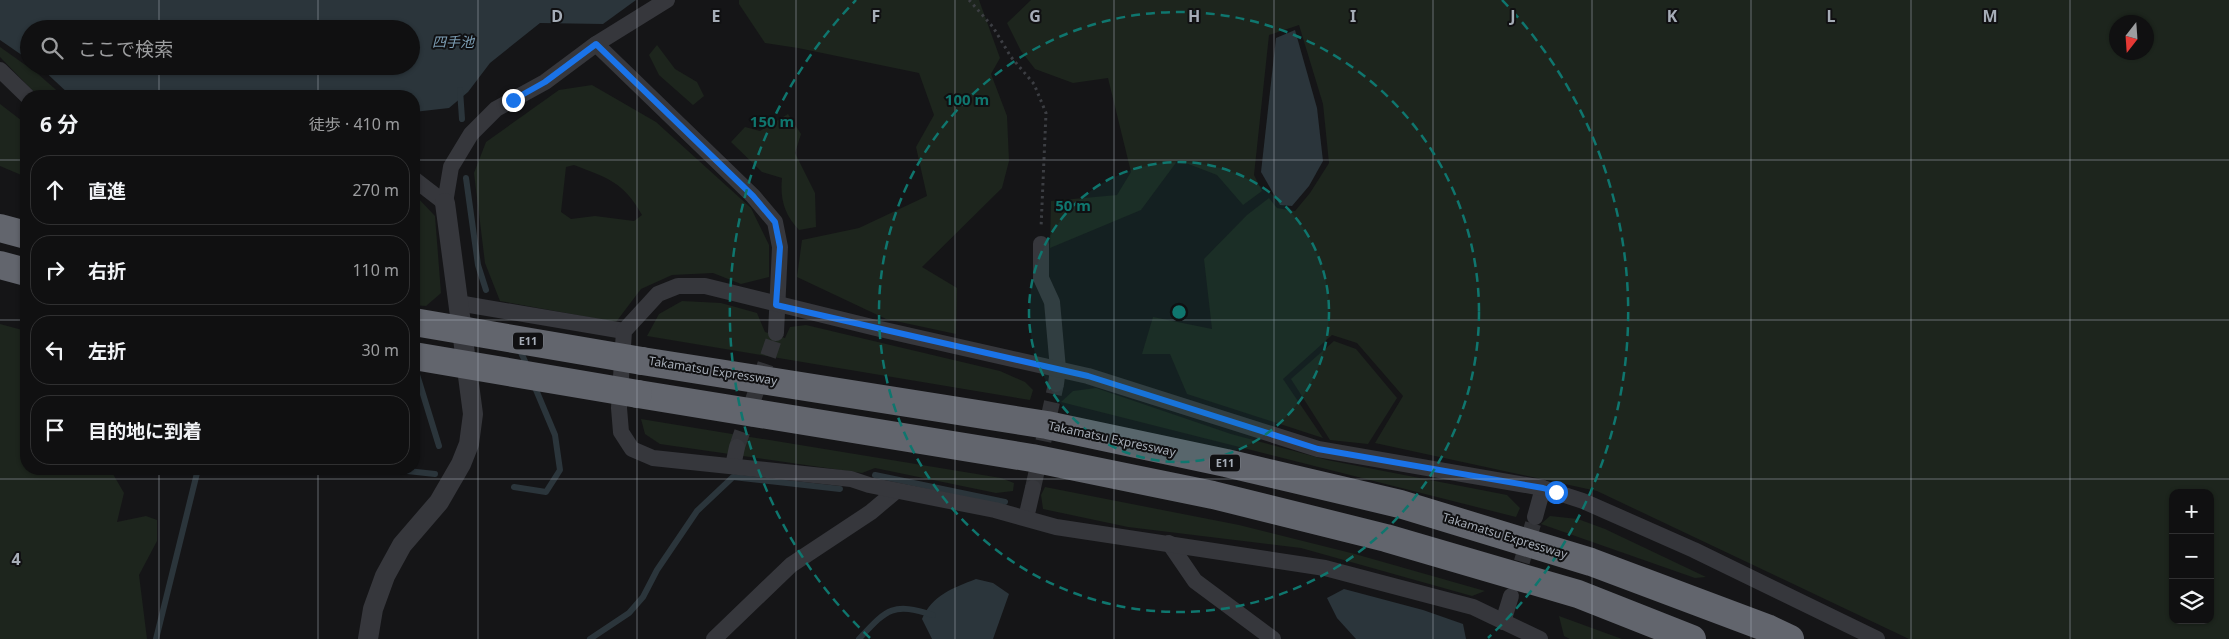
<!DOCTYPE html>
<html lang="ja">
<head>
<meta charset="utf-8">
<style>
	body { margin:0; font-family:"Noto Sans","Noto Sans JP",sans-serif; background:#1e1e1f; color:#f1f3f6 }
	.controls { position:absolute; right:15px; bottom:15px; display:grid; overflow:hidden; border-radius:10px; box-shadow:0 1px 4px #0004 }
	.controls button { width:45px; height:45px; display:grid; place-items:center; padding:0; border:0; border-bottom:1px solid #303031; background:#101011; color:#f1f3f6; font:25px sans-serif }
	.compass { position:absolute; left:2109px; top:15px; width:45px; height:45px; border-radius:50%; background:#101011; box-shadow:0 1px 4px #0004; rotate:197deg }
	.stop { position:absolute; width:15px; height:15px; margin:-11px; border:4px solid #1a73e8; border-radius:50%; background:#fff }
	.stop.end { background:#1a73e8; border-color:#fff; box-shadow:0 1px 5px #0008 }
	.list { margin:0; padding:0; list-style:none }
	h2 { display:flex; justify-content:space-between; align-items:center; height:65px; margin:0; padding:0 20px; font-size:21px }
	h2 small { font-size:16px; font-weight:400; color:#9c9d9f }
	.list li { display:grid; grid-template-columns:32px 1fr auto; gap:15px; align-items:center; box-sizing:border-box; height:70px; margin:0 10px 10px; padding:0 10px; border:1px solid #303031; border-radius:20px }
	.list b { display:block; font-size:19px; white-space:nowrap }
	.list em { font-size:16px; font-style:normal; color:#9c9d9f }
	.icon { flex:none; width:28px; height:28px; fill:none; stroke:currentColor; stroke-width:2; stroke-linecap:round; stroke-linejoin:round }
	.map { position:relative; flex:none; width:2229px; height:639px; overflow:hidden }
	.search { position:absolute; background:#101011; box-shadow:0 1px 4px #0004; left:20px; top:20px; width:400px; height:55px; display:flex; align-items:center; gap:12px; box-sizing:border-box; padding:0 18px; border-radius:28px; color:#9c9d9f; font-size:19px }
	.panel { position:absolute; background:#101011; box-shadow:0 1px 4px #0004; left:20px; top:90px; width:400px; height:385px; border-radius:20px }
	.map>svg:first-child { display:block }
	.green { fill:#1d251d; fill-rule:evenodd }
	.water { fill:#2b353b }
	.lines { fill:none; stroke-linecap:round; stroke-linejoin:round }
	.stream { stroke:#2b353b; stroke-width:6 }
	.minor-tunnel { stroke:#323337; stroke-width:16; stroke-dasharray:16 8; stroke-linecap:butt }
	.path { stroke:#3c3e43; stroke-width:3; stroke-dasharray:2.5 4; stroke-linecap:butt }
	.minor { stroke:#36373c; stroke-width:16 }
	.tertiary { stroke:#36373c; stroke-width:20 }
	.motorway { stroke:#62656d; stroke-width:28 }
	.motorway-bridge { stroke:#62656d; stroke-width:28 }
	.route { stroke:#1a73e8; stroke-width:6 }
	.grid { fill:none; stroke:#a6adb7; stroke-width:1; stroke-opacity:0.55 }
	.ring { fill:none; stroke:#0f766e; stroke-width:2.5; stroke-dasharray:9 6 }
	.labels { text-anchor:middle; stroke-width:4; stroke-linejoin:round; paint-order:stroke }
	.shield { fill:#101012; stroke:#797e86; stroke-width:1 }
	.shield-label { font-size:11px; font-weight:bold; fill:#a6adb7 }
	.street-label { font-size:12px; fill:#a6adb7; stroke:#101012 }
	.water-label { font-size:14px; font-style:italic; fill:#7c9db3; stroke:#101012 }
	.grid-label { font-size:16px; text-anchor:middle; font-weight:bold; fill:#a6adb7; stroke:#101012; stroke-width:4; stroke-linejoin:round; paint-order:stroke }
	.centre { fill:#0f766e; stroke:#101012; stroke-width:2.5 }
	.ring-label { font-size:15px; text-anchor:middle; font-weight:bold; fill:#0f766e; stroke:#101012; stroke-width:4; stroke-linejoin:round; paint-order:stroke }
</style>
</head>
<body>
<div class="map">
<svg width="2229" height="639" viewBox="0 0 2229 639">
	<rect width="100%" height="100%" fill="#151517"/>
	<!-- green -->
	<g class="green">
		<polygon points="739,0 979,0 1000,58 991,74 1007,116 1009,161 1002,188 922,267 957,288 956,334 886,319 797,277 802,240 859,228 927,196 916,147 934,115 919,73 798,48 765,43 739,4"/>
		<path d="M1031,0H2229V639H1909L1597,491L1375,443L1403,396L1357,343L1332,335L1283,379L1323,438L1187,394L1170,354H1142L1153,317L1212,329L1204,259L1247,215L1269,198L1277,208L1295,211L1310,193L1329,163L1323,104L1299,25L1269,35L1254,175L1262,191L1243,205L1217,175L1178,160L1141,210L1050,248L1051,201L1117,195L1131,172L1108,78L1073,83L1035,69L1021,51L1007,23ZM2116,22H2146V52H2116ZM2173,493H2210V620H2173Z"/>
		<polygon points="657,45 675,69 697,82 704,96 693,105 659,75 649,55"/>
		<polygon points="0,47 38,74 63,96 38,96 0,57"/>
		<path d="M592,85L656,122L751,208L769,245V277L741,284L713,273L672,275L641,289L616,322L500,301L485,263L474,173L486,142L559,90ZM574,165C607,178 623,181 642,215L634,221L595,216L571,219L561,212L566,167Z"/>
		<polygon points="0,104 26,124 26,177 0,166"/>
		<path d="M788,114L801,134L795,153L815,193L816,227L799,230C784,214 780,199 782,178L762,172L731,142L745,127L760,131Z"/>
		<polygon points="414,194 435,216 441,293 426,306 414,305"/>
		<polygon points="682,301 721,303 757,313 765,332 785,338 790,327 806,325 1000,371 1025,382 1033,390 1030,400 647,336 659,314"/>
		<polygon points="0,324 26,331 26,469 110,469 124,493 117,522 146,516 157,520 157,541 139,575 147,639 0,639"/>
		<polygon points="1334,341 1356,349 1397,398 1368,444 1330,440 1291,379"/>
		<polygon points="1096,388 1231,434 1327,460 1507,495 1520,508 1516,517 1061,402 1073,391"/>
		<polygon points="641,419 1001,478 1014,483 1013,491 996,493 875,468 862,473 660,444 645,434"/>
		<polygon points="1045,487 1239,525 1355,554 1485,591 1472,596 1301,548 1128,527 1043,509 1041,495"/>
		<polygon points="1550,516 1578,519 1605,529 1706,577 1695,578 1541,524"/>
		<polygon points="1559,616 1622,639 1570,639 1564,636"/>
	</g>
	<!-- water -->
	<g class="water">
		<polygon points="0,0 636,0 603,24 540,23 490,63 468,92 449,108 414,112 414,96 71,96 39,66 411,66 411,29 29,29 29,60 0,40"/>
		<polygon points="1295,30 1317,108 1323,161 1309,186 1292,206 1280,205 1261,172 1276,38"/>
		<path d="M976,579L993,583L1009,594L993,639H932L922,619C932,595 953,588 976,579Z"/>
		<polygon points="1344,589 1423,610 1463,624 1466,639 1356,639 1337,618 1327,598"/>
	</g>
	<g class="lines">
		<!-- stream -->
		<g class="stream">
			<polyline points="460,90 462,119"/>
			<polyline points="466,178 478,265 486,290"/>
			<polyline points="519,348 528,368"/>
			<polyline points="414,365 439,446"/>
			<polyline points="389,469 435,474"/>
			<polyline points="875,475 1005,502"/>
			<polyline points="514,487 546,492 560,470 555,435 534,385"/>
			<polyline points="156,639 198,469"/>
			<polyline points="590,639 629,613 643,597 657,570 697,511 733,477 840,489"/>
			<path d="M859,639C887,609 892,602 933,615"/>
		</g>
		<!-- minor-tunnel -->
		<g class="minor-tunnel">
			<polyline points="737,447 776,333"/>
			<polyline points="1033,488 1056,384"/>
			<polyline points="1515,585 1535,517"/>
		</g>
		<!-- path -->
		<polyline class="path" points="969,0 993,27 1011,57 1034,84 1046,113 1041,228"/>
		<!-- minor -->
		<g class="minor">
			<polyline points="596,44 753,196 775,222 780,247 776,333"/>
			<polyline points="0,70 27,96"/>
			<polyline points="414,179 445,203 451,167 471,134 496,109 545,82 596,44 667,0"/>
			<polyline points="1041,244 1041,278 1052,302 1058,369 1056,384"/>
			<polyline points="458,303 624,331"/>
			<polyline points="733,466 737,447"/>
			<polyline points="1535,517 1543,488"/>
			<polyline points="1026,518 1033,488"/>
			<polyline points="1169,543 1195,581 1273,639"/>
			<polyline points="1503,622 1511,596"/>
			<polyline points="714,639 791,565 871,512 896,491"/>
			<polyline points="1540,639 1473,607 1325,568 1056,527 995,510 869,485 851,479 653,458 632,449 621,432 619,408 624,331 658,294 678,286 705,286 880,329 1088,376 1318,449 1543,488 1583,501 1694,550 1877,639"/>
		</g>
		<!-- tertiary -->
		<polyline class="tertiary" points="368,639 373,609 385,576 402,545 439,502 461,464 469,444 473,414 445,203"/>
		<!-- motorway -->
		<g class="motorway">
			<polyline points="0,228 26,235"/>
			<polyline points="0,265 26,272"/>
			<polyline points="642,361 1047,425 1226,463 1400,504 1591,562 1767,628 1790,639"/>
			<polyline points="638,394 1032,458 1213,495 1386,538 1578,594 1692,639"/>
		</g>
		<!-- motorway-bridge -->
		<g class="motorway-bridge">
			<polyline points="414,322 642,361"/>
			<polyline points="414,356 638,394"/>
		</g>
	</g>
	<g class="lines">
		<!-- route -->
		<polyline class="route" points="513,100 545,82 596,44 753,196 775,222 780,247 776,305 1088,376 1318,449 1543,488 1556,492"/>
	</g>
	<!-- grid -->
	<path class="grid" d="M159,0V29M318,0V29M478,0V639M637,0V639M796,0V639M955,0V639M1114,0V639M1274,0V639M1433,0V639M1592,0V639M1751,0V639M1911,0V639M2070,0V639M159,66V96M318,66V96M0,160H26M414,160H2229M0,320H26M414,320H2229M159,469V639M318,469V639M0,479H2229"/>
	<!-- distance rings -->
	<circle cx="1179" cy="312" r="150" fill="#0f766e" fill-opacity=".12"/>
	<g class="ring">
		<circle cx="1179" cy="312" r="150"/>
		<circle cx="1179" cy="312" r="300"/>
		<path d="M870 638A449 449 0 0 1 856 0M1502 0A449 449 0 0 1 1488 638"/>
	</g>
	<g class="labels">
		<!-- shield labels -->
		<g class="shield">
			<rect x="513" y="332.5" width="30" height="17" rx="4"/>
			<rect x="1210" y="454.5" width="30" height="17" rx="4"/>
		</g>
		<g class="shield-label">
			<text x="528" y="345">E11</text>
			<text x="1225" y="467">E11</text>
		</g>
		<!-- street labels -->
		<g class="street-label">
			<text transform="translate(713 371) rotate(9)" y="4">Takamatsu Expressway</text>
			<text transform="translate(1112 439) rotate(12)" y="4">Takamatsu Expressway</text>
			<text transform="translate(1505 536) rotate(17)" y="4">Takamatsu Expressway</text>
		</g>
		<!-- water labels -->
		<g class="water-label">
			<text x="453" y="47">四手池</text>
		</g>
	</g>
	<g class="grid-label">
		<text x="557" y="22">D</text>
		<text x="716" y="22">E</text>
		<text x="876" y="22">F</text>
		<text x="1035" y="22">G</text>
		<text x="1194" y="22">H</text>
		<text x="1353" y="22">I</text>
		<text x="1513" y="22">J</text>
		<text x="1672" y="22">K</text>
		<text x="1831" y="22">L</text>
		<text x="1990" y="22">M</text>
		<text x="16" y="565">4</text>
	</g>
	<circle cx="1179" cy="312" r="8" class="centre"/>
	<g class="ring-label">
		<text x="967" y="105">100 m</text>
		<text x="772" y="127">150 m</text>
		<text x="1073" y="211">50 m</text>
	</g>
</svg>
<div class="controls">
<button>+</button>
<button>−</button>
<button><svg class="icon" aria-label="layers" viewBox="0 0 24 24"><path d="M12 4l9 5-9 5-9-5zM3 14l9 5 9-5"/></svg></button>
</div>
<svg class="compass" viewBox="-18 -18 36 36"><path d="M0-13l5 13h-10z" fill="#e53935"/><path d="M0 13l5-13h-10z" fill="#9c9d9f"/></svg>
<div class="stop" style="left:1556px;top:492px"></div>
<div class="stop end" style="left:513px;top:100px"></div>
<div class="search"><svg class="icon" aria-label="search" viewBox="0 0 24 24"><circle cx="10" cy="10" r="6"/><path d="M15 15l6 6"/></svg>ここで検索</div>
<section class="panel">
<h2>6 分<small>徒歩 · 410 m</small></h2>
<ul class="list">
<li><svg class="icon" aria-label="ahead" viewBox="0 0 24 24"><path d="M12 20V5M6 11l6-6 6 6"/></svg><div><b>直進</b></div><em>270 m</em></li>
<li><svg class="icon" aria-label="right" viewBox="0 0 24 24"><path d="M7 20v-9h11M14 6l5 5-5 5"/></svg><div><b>右折</b></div><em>110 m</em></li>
<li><svg class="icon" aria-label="left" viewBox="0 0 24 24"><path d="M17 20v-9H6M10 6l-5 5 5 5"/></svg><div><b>左折</b></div><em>30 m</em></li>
<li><svg class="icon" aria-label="arrive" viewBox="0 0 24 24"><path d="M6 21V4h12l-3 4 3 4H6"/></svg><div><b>目的地に到着</b></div></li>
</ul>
</section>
</div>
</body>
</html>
